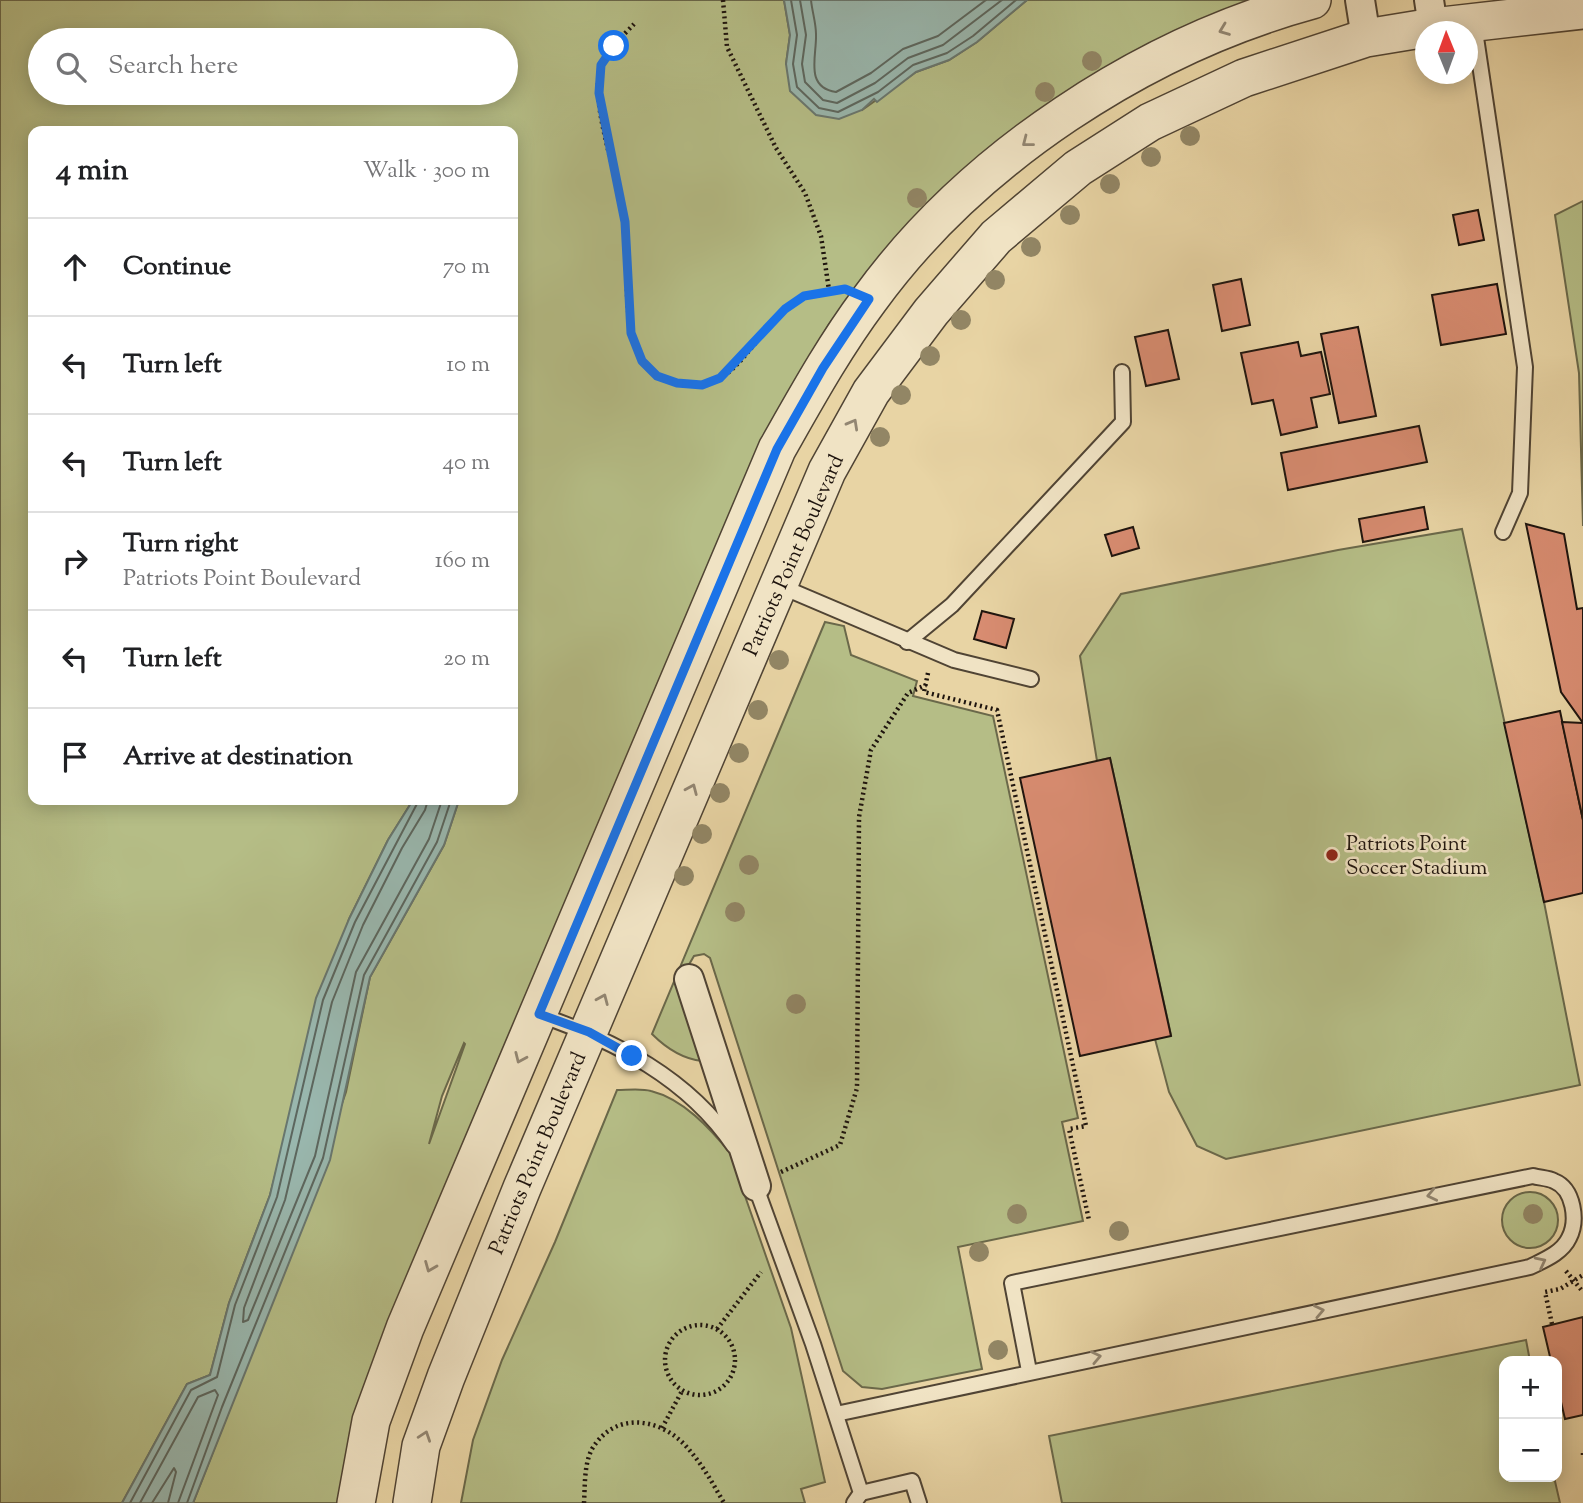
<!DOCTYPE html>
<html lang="en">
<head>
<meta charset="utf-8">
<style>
	body { margin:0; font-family:"Sorts Mill Goudy",serif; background:#f6f6f6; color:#202124 }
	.controls { position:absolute; right:21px; bottom:21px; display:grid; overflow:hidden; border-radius:14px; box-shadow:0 4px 18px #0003 }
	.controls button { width:63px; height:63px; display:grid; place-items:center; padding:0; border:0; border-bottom:2px solid #e0e0e0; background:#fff; color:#202124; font:35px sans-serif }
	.compass { position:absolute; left:1415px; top:21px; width:63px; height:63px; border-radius:50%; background:#fff; box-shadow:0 4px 18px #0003; rotate:359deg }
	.stop { position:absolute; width:21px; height:21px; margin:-16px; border:5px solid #1a73e8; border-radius:50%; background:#fff }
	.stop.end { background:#1a73e8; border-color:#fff; box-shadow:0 2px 7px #0008 }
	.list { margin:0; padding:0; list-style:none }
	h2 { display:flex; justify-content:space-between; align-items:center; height:91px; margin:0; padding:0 28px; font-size:30px }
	h2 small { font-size:23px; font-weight:400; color:#757577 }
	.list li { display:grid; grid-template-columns:46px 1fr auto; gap:21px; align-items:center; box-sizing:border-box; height:98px; padding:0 28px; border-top:2px solid #e0e0e0 }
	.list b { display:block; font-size:26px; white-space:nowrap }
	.list p { margin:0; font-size:23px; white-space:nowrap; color:#757577 }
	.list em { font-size:23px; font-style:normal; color:#757577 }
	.icon { flex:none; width:38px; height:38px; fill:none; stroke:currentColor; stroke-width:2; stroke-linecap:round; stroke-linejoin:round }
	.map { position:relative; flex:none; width:1583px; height:1503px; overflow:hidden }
	.search { position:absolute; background:#fff; box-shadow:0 4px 18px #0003; left:28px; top:28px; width:490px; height:77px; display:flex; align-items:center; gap:18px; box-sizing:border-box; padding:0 24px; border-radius:38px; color:#757577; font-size:26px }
	.panel { position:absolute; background:#fff; box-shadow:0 4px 18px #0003; left:28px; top:126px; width:490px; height:679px; border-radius:14px }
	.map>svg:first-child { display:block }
	.green { fill:#b5bd86; stroke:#6a684a; stroke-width:2; fill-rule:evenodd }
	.water { fill:#99b7ae; stroke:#68766e; stroke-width:2 }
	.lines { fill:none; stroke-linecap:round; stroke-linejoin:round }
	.shore { stroke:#5c665e; stroke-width:2 }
	.building { fill:#d88c71; stroke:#1e140e; stroke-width:2 }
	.service-casing { stroke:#504434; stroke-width:18 }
	.minor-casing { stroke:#504434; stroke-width:32 }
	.tertiary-casing { stroke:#504434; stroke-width:40 }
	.path { stroke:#1e140e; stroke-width:4.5; stroke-dasharray:2 3.5; stroke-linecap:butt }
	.service { stroke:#f0e3c4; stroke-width:14 }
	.minor { stroke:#f0e3c4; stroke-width:28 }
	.tertiary { stroke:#f0e3c4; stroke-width:37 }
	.tree { fill:#928665 }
	.oneway { stroke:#928672 }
	.route { stroke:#1a73e8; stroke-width:9 }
	.poi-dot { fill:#8f2418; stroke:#f0e3c4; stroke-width:2.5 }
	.labels { text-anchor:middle; stroke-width:5; stroke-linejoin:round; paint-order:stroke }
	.street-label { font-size:21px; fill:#1e140e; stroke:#f0e3c4 }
	.poi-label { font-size:21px; fill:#1e140e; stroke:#f0e3c4; text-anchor:start }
</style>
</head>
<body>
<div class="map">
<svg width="1583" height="1503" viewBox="0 0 1583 1503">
	<rect width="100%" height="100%" fill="#e8d4a4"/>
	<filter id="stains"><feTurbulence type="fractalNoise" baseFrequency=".00286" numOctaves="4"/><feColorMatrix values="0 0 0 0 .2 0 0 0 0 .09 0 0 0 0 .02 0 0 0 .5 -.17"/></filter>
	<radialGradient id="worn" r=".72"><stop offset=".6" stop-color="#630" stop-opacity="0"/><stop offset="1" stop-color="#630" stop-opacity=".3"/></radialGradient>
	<!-- green -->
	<g class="green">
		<path d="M0,0H784L790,35L786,64L862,110L916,72L949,60L977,42L1027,0H1256L1010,133L954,179L901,231L829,324L776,414L340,1503H193L278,1286L346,1092L370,977L444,845L459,800H513V131H33V800H413L388,840L349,919L293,1106L270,1195L229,1303L210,1375L187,1384L122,1503H0ZM40,40H506V93H40ZM464,1043L465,1044L429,1144L442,1096Z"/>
		<polygon points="1583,201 1583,526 1579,373 1555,215"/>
		<polygon points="1462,529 1544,902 1580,1085 1226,1159 1197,1146 1169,1092 1155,1039 1171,1035 1110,758 1097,761 1080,656 1121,594 1338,550"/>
		<path d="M825,622L844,626L851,655L917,681L913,696L993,716L1078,1118L1062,1122L1083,1221L958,1247L982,1369L882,1389L862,1387L843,1371L710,958L704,954L694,956L680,980L702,1061C683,1059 665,1047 652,1034Z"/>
		<path d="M617,1090C627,1090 641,1088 651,1091C683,1099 710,1128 730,1153L791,1328L825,1482L801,1489L805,1503H461L473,1440L502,1360L555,1242Z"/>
		<circle cx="1530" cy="1220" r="28"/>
		<polygon points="1526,1340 1530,1361 1504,1361 1504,1477 1554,1477 1560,1503 1062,1503 1049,1436"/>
	</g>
	<!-- water -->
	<g class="water">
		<polygon points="784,0 1027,0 977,42 949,60 916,72 877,102 874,99 862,110 839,119 816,115 790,91 786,64 790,35"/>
		<polygon points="413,800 459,800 444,845 370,977 330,1160 193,1503 122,1503 187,1384 210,1375 229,1303 270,1195 316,998 349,919 388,840"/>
	</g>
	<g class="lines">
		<!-- shore -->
		<g class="shore">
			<polyline points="791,0 797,35 793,64 797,87 819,108 838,112 878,92 913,65 947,53 973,36 1016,0"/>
			<polyline points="800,0 806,35 802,64 805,82 823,100 837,103 875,83 908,58 943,45 1002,0"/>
			<path d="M811,0C812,11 816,23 816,34C817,56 804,87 836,92L871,73L903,49L938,36L986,0"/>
			<polyline points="428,800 425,810 402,848 363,925 332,1002 285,1200 244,1308 243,1322 248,1320 315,1156 356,972 429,839 442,800"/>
			<polyline points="130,1503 191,1390 217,1377 235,1305 277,1197 323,1000 355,922 419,800"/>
			<polyline points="140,1503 198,1397 215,1390 218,1395 178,1503"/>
			<polyline points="152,1503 174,1468 176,1472 168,1503"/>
			<polyline points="187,1503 222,1407 323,1158 364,975 437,842 451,800"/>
		</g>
	</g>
	<!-- building -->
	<g class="building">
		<polygon points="1478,210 1484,240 1459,245 1453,215"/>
		<polygon points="1241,279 1250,325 1222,331 1213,285"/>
		<polygon points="1497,284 1506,334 1441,345 1432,295"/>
		<polygon points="1358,327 1376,416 1339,423 1321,334"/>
		<polygon points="1168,330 1179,379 1146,386 1135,337"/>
		<polygon points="1298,342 1301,356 1321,352 1330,394 1311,398 1317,427 1281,435 1273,400 1252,404 1241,353"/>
		<polygon points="1419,426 1427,462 1288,490 1281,453"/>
		<polygon points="1424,507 1428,529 1363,542 1359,519"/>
		<polygon points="1526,524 1564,534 1577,609 1583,608 1583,723 1561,692"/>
		<polygon points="1133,527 1139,548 1112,556 1105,535"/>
		<polygon points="982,611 1014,619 1006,648 974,639"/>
		<polygon points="1560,711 1583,820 1583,893 1544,902 1504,723"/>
		<polygon points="1562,722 1583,723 1583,820"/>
		<polygon points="1110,758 1171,1036 1080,1056 1020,778"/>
		<polygon points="1583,1317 1583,1415 1565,1419 1557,1385 1557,1361 1551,1361 1543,1327"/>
	</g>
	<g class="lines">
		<!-- service casing -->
		<g class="service-casing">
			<g id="service">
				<polyline points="1474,24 1525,367 1520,493 1503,532"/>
				<polyline points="780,586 954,660 1031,679"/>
				<polyline points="907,642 952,605 1123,422 1122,372"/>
				<path d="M540,1015C615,1041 688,1078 734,1146"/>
				<polyline points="754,1182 813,1344 861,1493 854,1503"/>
				<path d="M836,1414L1530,1267C1544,1260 1562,1253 1569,1238C1578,1221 1574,1189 1554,1181C1548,1178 1540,1178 1533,1176L1012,1283L1029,1371"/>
				<polyline points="861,1493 912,1481 919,1503"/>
			</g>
		</g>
		<!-- minor casing -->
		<g class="minor-casing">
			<g id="minor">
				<polyline points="1360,0 1366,38"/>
				<polyline points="1429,0 1433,27"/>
				<polyline points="689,979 756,1186"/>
			</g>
		</g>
		<!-- tertiary casing -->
		<g class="tertiary-casing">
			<g id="tertiary">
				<path d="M356,1503L371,1421L405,1328L777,449C806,398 834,347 869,300C972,158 1143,46 1312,0"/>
				<polyline points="412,1503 421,1446 446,1377 522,1188 827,471 871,392 931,312 996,237 1078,168 1150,122 1244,78 1366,38 1433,27 1583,10"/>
			</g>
		</g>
		<!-- path -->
		<g class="path">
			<polyline points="723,0 727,47 776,148 805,193 821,236 829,290"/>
			<path d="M634,24C624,35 606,50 601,65C588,103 620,181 625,222C631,267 619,316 641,358C651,378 680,387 701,385C750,380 766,293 835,290"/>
			<polyline points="928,673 924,692 997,710 1086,1126 1069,1129 1089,1220"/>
			<polyline points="781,1172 840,1145 857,1088 859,817 871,750 908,693 926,685"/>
			<polyline points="1566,1271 1583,1292"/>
			<polyline points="1552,1324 1545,1292 1560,1289 1583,1275"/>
			<circle cx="700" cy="1360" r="35"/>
			<polyline points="717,1329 761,1272"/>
			<polyline points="662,1428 682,1391"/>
			<polyline points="1583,1453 1583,1457"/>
			<path d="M584,1503C585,1486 584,1464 592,1449C614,1412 657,1417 684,1444C701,1462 712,1482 724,1503"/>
		</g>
		<!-- service -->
		<use href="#service" class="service"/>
		<!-- minor -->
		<use href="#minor" class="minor"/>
		<!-- tertiary -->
		<use href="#tertiary" class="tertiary"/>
	</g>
	<!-- trees -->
	<g class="tree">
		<circle cx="1092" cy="61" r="10"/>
		<circle cx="1045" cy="92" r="10"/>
		<circle cx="1190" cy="136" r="10"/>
		<circle cx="1151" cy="157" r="10"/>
		<circle cx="1110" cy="184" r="10"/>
		<circle cx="917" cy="198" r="10"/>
		<circle cx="1070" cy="215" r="10"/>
		<circle cx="1031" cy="247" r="10"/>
		<circle cx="995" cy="280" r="10"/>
		<circle cx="961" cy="320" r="10"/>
		<circle cx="930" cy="356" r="10"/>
		<circle cx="901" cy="395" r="10"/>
		<circle cx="880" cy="437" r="10"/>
		<circle cx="779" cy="660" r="10"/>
		<circle cx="758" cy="710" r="10"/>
		<circle cx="739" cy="753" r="10"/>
		<circle cx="720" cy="793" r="10"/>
		<circle cx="702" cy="834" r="10"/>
		<circle cx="749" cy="865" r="10"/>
		<circle cx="684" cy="876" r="10"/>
		<circle cx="735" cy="912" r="10"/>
		<circle cx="796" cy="1004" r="10"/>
		<circle cx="1017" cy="1214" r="10"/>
		<circle cx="1533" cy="1214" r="10"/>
		<circle cx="1119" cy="1231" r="10"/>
		<circle cx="979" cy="1252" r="10"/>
		<circle cx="998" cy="1350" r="10"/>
	</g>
	<!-- one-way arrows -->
	<defs><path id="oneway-chevron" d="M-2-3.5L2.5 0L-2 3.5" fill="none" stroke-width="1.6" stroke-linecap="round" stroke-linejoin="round" transform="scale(1.75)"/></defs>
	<g class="oneway">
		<use href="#oneway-chevron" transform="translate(1224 30) rotate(159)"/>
		<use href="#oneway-chevron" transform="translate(1027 142) rotate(142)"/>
		<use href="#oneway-chevron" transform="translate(853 424) rotate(-61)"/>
		<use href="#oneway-chevron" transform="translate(692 789) rotate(-67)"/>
		<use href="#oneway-chevron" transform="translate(603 999) rotate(-67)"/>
		<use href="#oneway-chevron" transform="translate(520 1058) rotate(114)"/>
		<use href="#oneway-chevron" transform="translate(1432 1195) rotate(168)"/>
		<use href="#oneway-chevron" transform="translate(1541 1262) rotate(-27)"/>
		<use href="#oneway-chevron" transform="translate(430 1267) rotate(112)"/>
		<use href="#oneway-chevron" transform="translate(1319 1311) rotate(-12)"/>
		<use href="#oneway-chevron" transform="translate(1096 1357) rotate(-12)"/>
		<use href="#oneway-chevron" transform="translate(425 1436) rotate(-71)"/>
	</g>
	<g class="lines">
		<!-- route -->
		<polyline class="route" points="614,46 601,65 599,93 625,222 631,333 642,361 657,376 677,383 702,385 720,378 785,309 804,296 845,289 869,299 823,368 777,449 539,1014 589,1032 632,1056"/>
	</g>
	<!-- markers -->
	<circle class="poi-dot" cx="1332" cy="855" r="7"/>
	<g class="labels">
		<!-- street labels -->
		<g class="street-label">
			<text transform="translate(793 555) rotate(-66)" y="7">Patriots Point Boulevard</text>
			<text transform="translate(537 1153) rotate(-67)" y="7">Patriots Point Boulevard</text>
		</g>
		<!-- poi labels -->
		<g class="poi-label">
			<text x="1346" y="850">Patriots Point<tspan x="1346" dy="24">Soccer Stadium</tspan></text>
		</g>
	</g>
	<rect width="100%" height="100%" filter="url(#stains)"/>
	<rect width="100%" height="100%" fill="url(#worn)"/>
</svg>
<div class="controls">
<button>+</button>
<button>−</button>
</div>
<svg class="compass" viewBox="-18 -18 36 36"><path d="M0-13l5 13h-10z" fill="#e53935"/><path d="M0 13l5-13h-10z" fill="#757577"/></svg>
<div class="stop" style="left:614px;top:46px"></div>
<div class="stop end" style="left:632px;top:1056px"></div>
<div class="search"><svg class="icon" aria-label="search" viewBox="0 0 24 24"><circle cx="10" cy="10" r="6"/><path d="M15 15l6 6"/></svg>Search here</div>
<section class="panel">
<h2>4 min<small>Walk · 300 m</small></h2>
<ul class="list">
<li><svg class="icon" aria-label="ahead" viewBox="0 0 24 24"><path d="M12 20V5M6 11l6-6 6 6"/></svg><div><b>Continue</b></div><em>70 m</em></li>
<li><svg class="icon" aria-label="left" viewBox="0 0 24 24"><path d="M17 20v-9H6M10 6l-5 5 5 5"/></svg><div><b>Turn left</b></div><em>10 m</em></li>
<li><svg class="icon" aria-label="left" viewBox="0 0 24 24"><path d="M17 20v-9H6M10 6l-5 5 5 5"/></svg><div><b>Turn left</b></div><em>40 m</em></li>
<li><svg class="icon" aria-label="right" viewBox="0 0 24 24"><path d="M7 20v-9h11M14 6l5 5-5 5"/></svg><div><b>Turn right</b><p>Patriots Point Boulevard</p></div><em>160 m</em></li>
<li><svg class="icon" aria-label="left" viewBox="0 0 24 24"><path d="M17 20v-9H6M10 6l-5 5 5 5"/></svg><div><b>Turn left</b></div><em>20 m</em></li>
<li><svg class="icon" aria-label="arrive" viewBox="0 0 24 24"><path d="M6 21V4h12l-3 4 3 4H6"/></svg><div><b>Arrive at destination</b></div></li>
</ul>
</section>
</div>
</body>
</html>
